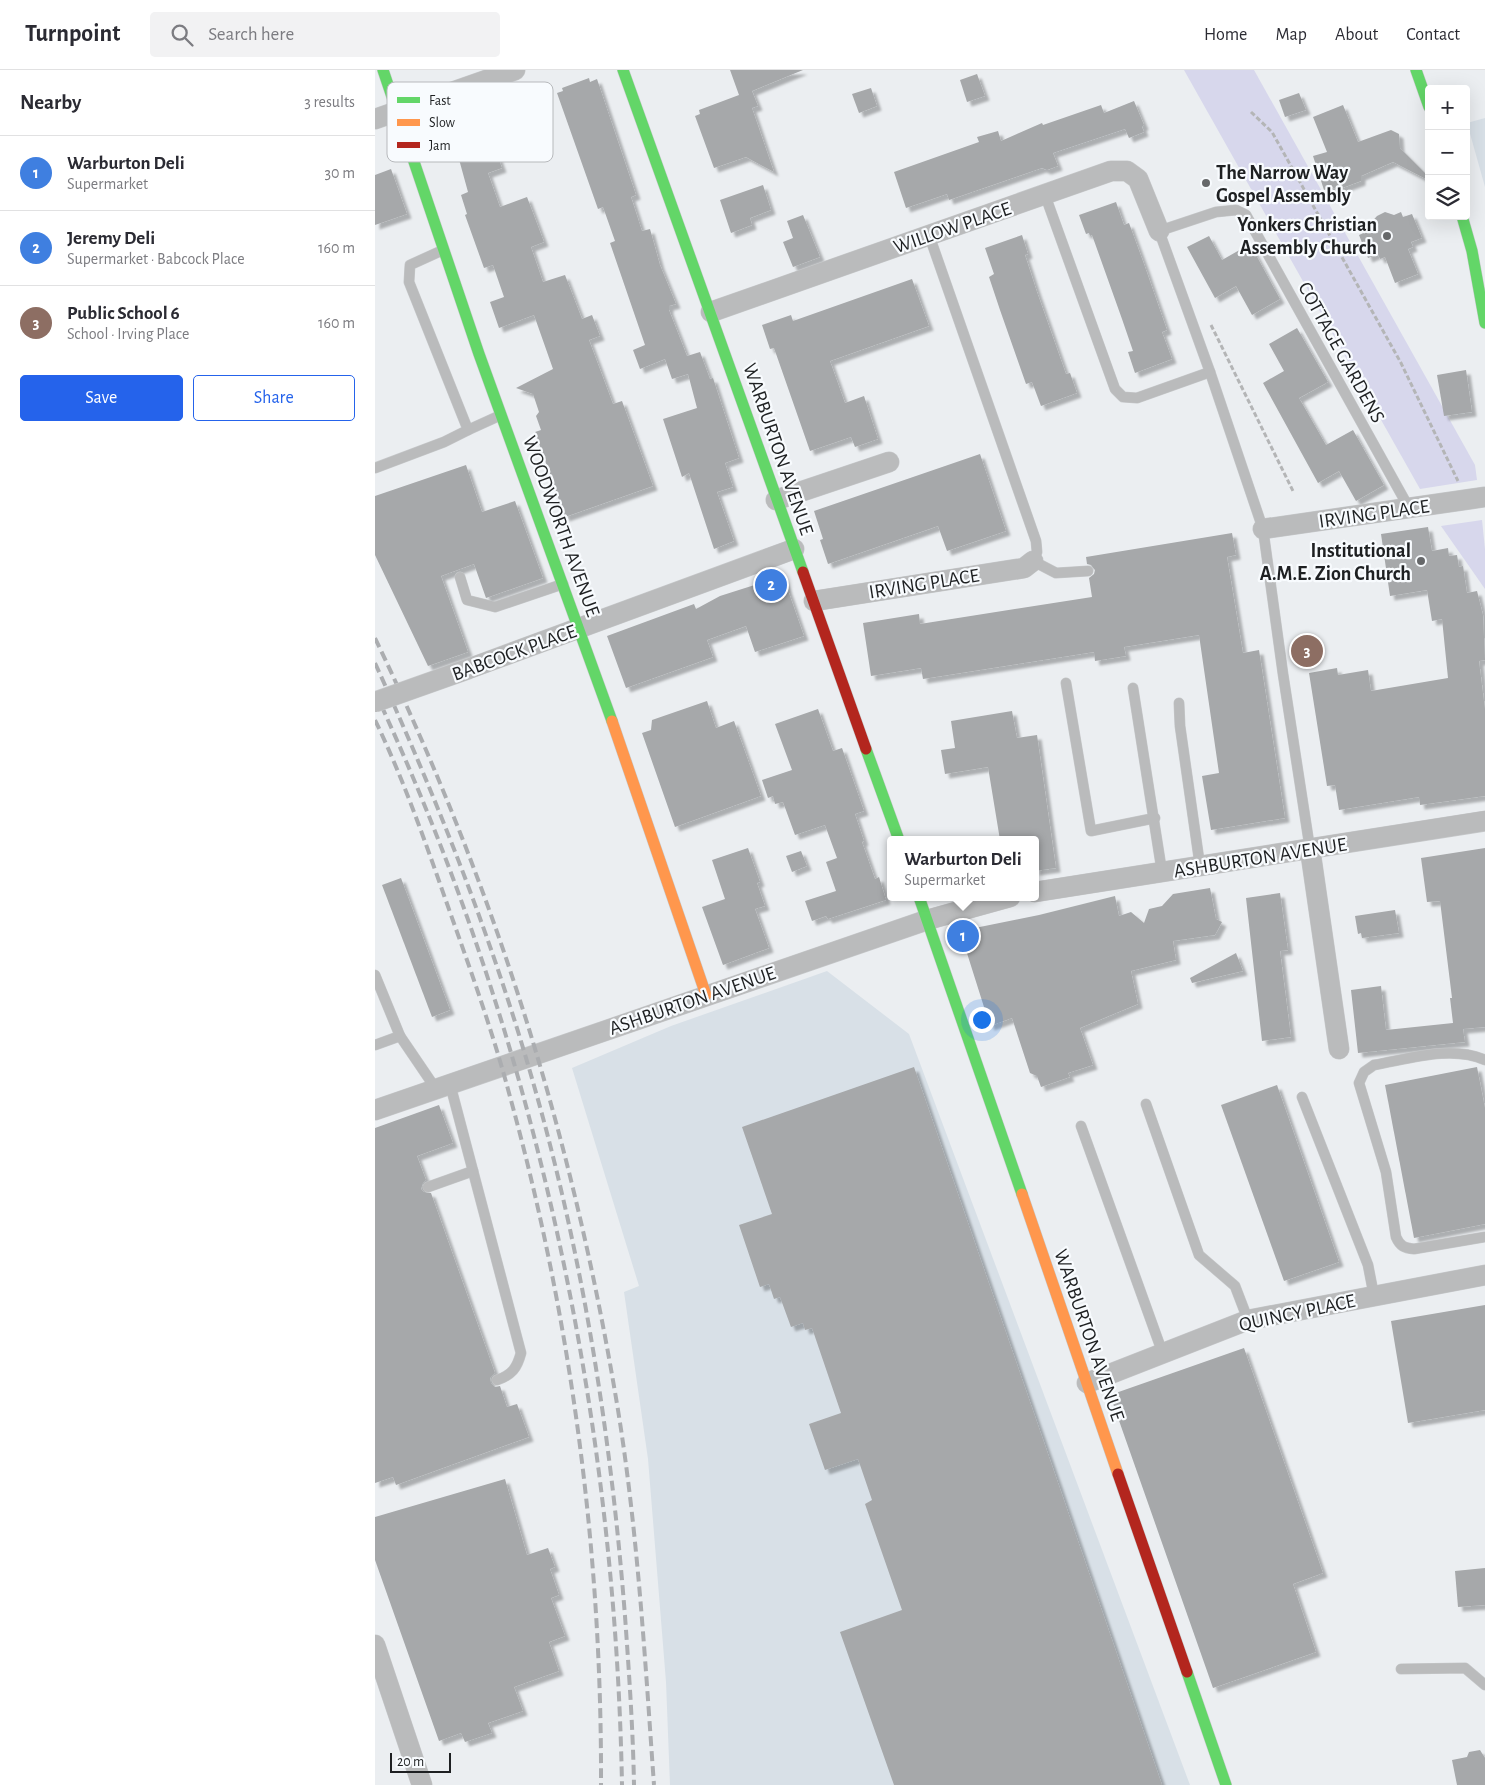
<!DOCTYPE html>
<html lang="en">
<head>
<meta charset="utf-8">
<style>
	body { margin:0; font-family:"Alegreya Sans",sans-serif; background:#f2f2f3; color:#2b2b33 }
	.controls { position:absolute; right:15px; top:15px; display:grid; overflow:hidden; border-radius:5px; box-shadow:0 5px 20px #0002 }
	.controls button { width:45px; height:45px; display:grid; place-items:center; padding:0; border:0; border-bottom:1px solid #e1e1e2; background:#fff; color:#2b2b33; font:25px sans-serif }
	.scale { position:absolute; left:15px; bottom:12px; width:61px; box-sizing:border-box; padding-left:5px; border:2px solid #1e2022; border-top:0; font-size:14px; line-height:18px; white-space:nowrap; color:#1e2022; -webkit-text-stroke:4px #f8fbfe; paint-order:stroke }
	.you { position:absolute; left:606px; top:949px; width:18px; height:18px; margin:-12px; border:4px solid #fff; border-radius:50%; background:#1a73e8; box-shadow:0 0 0 8px #1a73e833 }
	.badge { display:grid; place-items:center; width:32px; height:32px; border-radius:50%; background:#2563eb; color:#fff; font-size:16px; font-weight:700 }
	.pin { position:absolute; translate:-50% -50%; border:2px solid #fff; box-shadow:0 1px 5px #0006 }
	.popup { position:absolute; left:512px; top:766px; width:152px; height:65px; box-sizing:border-box; display:grid; place-content:center; border-radius:5px; background:#fff; filter:drop-shadow(0 1px 4px #0005); font-size:16px; white-space:nowrap; color:#7c7c81 }
	.popup b { font-size:19px; color:#2b2b33 }
	.popup::after { content:''; position:absolute; left:50%; top:100%; margin-left:-10px; border:10px solid transparent; border-top-color:#fff }
	.list { margin:0; padding:0; list-style:none }
	h2 { display:flex; justify-content:space-between; align-items:center; height:65px; margin:0; padding:0 20px; font-size:21px }
	h2 small { font-size:16px; font-weight:400; color:#7c7c81 }
	.list li { display:grid; grid-template-columns:32px 1fr auto; gap:15px; align-items:center; box-sizing:border-box; height:75px; padding:0 20px; border-top:1px solid #e1e1e2 }
	.list b { display:block; font-size:19px; white-space:nowrap }
	.list p { margin:0; font-size:16px; white-space:nowrap; color:#7c7c81 }
	.list em { font-size:16px; font-style:normal; color:#7c7c81 }
	.actions { display:flex; gap:10px; padding:15px 20px }
	.actions a { flex:1; padding:11px 0; border:1px solid #2563eb; border-radius:5px; text-align:center; font-size:18px; color:#2563eb }
	.actions .main { background:#2563eb; color:#fff }
	.icon { flex:none; width:28px; height:28px; fill:none; stroke:currentColor; stroke-width:2; stroke-linecap:round; stroke-linejoin:round }
	.map { position:relative; flex:none; width:1110px; height:1715px; overflow:hidden }
	header { display:flex; align-items:center; gap:30px; box-sizing:border-box; height:70px; padding:0 25px; background:#fff; border-bottom:1px solid #e1e1e2 }
	header strong { font-size:24px }
	nav { display:flex; gap:28px; margin-inline-start:auto; font-size:18px }
	.search { width:350px; height:45px; background:#f2f2f3; display:flex; align-items:center; gap:12px; box-sizing:border-box; padding:0 18px; border-radius:5px; color:#7c7c81; font-size:19px }
	main { display:flex }
	aside { flex:1; background:#fff }
	.map>svg:first-child { display:block }
	.built { fill:#d8e0e7 }
	.green { fill:#d7d7ec }
	.building { fill:#a6a8aa; filter:url(#shadow) }
	.lines { fill:none; stroke-linecap:round; stroke-linejoin:round }
	.lane-casing { stroke:#c7c9cb; stroke-width:11 }
	.street-casing { stroke:#c7c9cb; stroke-width:21 }
	.fast-casing { stroke:#c7c9cb; stroke-width:12 }
	.slow-casing { stroke:#c7c9cb; stroke-width:12 }
	.jam-casing { stroke:#c7c9cb; stroke-width:12 }
	.path { stroke:#b4b5b6; stroke-width:3; stroke-dasharray:5 2.5; stroke-linecap:butt }
	.lane { stroke:#babbbc; stroke-width:10 }
	.street { stroke:#babbbc; stroke-width:20 }
	.fast { stroke:#63d668; stroke-width:11 }
	.slow { stroke:#ff974d; stroke-width:11 }
	.jam { stroke:#b3261e; stroke-width:11 }
	.rail { stroke:#abadb0; stroke-width:4; stroke-dasharray:10 5; stroke-linecap:butt }
	.street-bridge-casing { stroke:#c7c9cb; stroke-width:21; stroke-linecap:butt }
	.street-bridge { stroke:#babbbc; stroke-width:20 }
	.poi-dot { fill:#66686a; stroke:#f8fbfe; stroke-width:2 }
	.labels { text-anchor:middle; stroke-width:4.5; stroke-linejoin:round; paint-order:stroke }
	.poi-label { font-size:20px; font-weight:bold; fill:#1e2022; stroke:#f8fbfe; text-anchor:end }
	.street-label { font-size:20px; fill:#1e2022; stroke:#f8fbfe }
	.key { fill:#f8fbfe; stroke:#b7b9bc; stroke-width:1 }
	.key-label { font-size:14px; fill:#1e2022 }
</style>
</head>
<body>
<header>
<strong>Turnpoint</strong>
<div class="search"><svg class="icon" aria-label="search" viewBox="0 0 24 24"><circle cx="10" cy="10" r="6"/><path d="M15 15l6 6"/></svg>Search here</div>
<nav><a>Home</a><a>Map</a><a>About</a><a>Contact</a></nav>
</header>
<main>
<aside>
<h2>Nearby<small>3 results</small></h2>
<ul class="list">
<li><span class="badge" style="background:#3f7fe0">1</span><div><b>Warburton Deli</b><p>Supermarket</p></div><em>30 m</em></li>
<li><span class="badge" style="background:#3f7fe0">2</span><div><b>Jeremy Deli</b><p>Supermarket · Babcock Place</p></div><em>160 m</em></li>
<li><span class="badge" style="background:#8d6e63">3</span><div><b>Public School 6</b><p>School · Irving Place</p></div><em>160 m</em></li>
</ul>
<div class="actions"><a class="main">Save</a><a>Share</a></div>
</aside>
<div class="map">
<svg width="1110" height="1715" viewBox="0 0 1110 1715">
	<defs>
		<filter id="shadow"><feDropShadow dx="4.5" dy="4.5" stdDeviation="1" flood-color="#0004"/></filter>
	</defs>
	<rect width="100%" height="100%" fill="#ebeef1"/>
	<!-- built -->
	<g class="built">
		<polygon points="1110,48 1110,117 1092,53"/>
		<polygon points="452,901 534,964 815,1715 295,1715 291,1612 273,1389 249,1222 264,1216 197,998 296,956"/>
	</g>
	<!-- green -->
	<g class="green">
		<polygon points="809,0 879,0 1100,395 1102,410 1045,419"/>
		<polygon points="1107,450 1110,479 1110,519 1066,456"/>
	</g>
	<!-- building -->
	<g class="building">
		<polygon points="355,0 428,0 377,21 383,36 377,38 399,102 371,87 339,98 320,46 325,44 324,40 364,25"/>
		<polygon points="602,4 610,26 592,32 585,10"/>
		<polygon points="214,8 215,12 222,9 261,125 256,127 257,130 267,161 275,159 285,195 301,234 294,236 294,240 312,286 325,282 335,309 338,308 364,388 350,393 358,417 342,422 359,471 339,479 314,403 307,407 288,349 322,338 313,304 297,309 290,289 265,299 258,280 270,275 235,173 240,171 228,137 223,139 182,23 188,21 187,18"/>
		<polygon points="496,18 502,36 484,43 477,24"/>
		<polygon points="924,23 931,40 910,47 904,30"/>
		<polygon points="759,31 769,55 767,57 769,62 754,68 750,59 678,83 683,96 672,100 667,98 574,130 572,124 531,138 519,102 604,72 602,67 623,61 626,71 667,53 668,55 726,35 729,43"/>
		<polygon points="968,35 983,72 1016,60 1024,64 1025,78 1053,106 1051,109 1018,92 986,106 986,111 962,120 957,117 949,120 938,86 952,82 938,47"/>
		<polygon points="117,70 127,98 113,103 125,137 152,127 169,172 156,177 168,212 190,205 207,249 217,245 225,266 214,270 238,334 247,331 278,416 190,447 160,362 166,360 161,346 164,342 158,324 141,318 178,299 159,245 124,258 115,232 129,227 118,195 109,198 90,145 92,144 86,125 93,122 82,82"/>
		<polygon points="16,99 32,144 0,155 0,105"/>
		<polygon points="388,115 396,140 375,148 377,155 356,163 345,130"/>
		<polygon points="741,132 749,155 754,153 769,194 792,260 787,262 797,289 760,303 753,282 758,281 747,249 717,165 715,166 714,163 711,164 704,145"/>
		<polygon points="1010,142 1019,145 1026,142 1028,147 1037,144 1047,168 1036,172 1038,177 1033,179 1043,204 1020,213 1010,187 1005,189 1003,184 993,188 984,165 993,161 992,157 1002,146"/>
		<polygon points="428,145 445,187 418,197 408,172 418,168 412,151"/>
		<polygon points="647,165 653,184 650,185 662,222 691,304 695,303 702,323 666,336 657,312 651,314 625,240 614,207 619,204 610,178"/>
		<polygon points="834,166 847,190 875,174 905,229 877,245 861,216 840,228 812,177"/>
		<polygon points="537,209 554,256 455,291 470,333 489,326 503,369 480,377 476,367 435,381 399,278 395,279 387,255 416,245 418,251"/>
		<polygon points="922,258 953,312 924,328 951,375 978,360 1009,415 981,431 964,401 943,413 888,313 909,301 894,274"/>
		<polygon points="1091,300 1097,342 1069,346 1062,305"/>
		<polygon points="605,384 631,461 572,481 563,456 453,494 445,470 448,469 439,441"/>
		<polygon points="91,395 107,442 140,431 168,508 111,528 99,494 66,506 93,582 53,596 0,485 0,426"/>
		<polygon points="1053,457 1057,481 1073,478 1074,486 1082,485 1084,497 1088,496 1092,523 1102,521 1108,545 1110,590 1104,591 1110,639 1110,726 1045,735 1044,727 964,740 960,715 952,716 934,603 962,598 963,605 993,600 996,621 1073,608 1067,549 1057,551 1052,520 1015,526 1006,464"/>
		<polygon points="857,463 861,485 852,487 868,583 884,580 910,748 836,760 827,706 844,703 824,565 749,577 751,586 720,591 719,582 548,609 546,598 496,606 488,553 544,544 545,554 717,527 714,508 719,504 720,500 716,495 712,494 711,487"/>
		<polygon points="408,506 429,566 380,582 371,556 332,570 338,587 251,618 232,566 319,534 321,539 345,526"/>
		<polygon points="332,631 341,658 359,651 386,726 300,757 267,663 276,660 277,650"/>
		<polygon points="443,639 458,681 467,678 489,741 480,744 489,771 487,772 500,809 504,807 511,830 453,849 451,846 437,851 430,831 461,821 451,792 462,788 450,755 420,765 408,732 400,734 398,726 393,728 387,710 417,700 400,654"/>
		<polygon points="637,641 642,668 662,665 681,798 660,801 660,770 625,770 613,697 570,704 566,680 580,678 576,651"/>
		<polygon points="373,778 385,812 382,813 390,836 380,839 394,878 348,895 327,837 350,829 337,790"/>
		<polygon points="1110,778 1110,957 1088,959 1090,972 983,983 976,920 1006,916 1011,960 1078,953 1075,928 1077,928 1065,831 1052,832 1046,788"/>
		<polygon points="426,781 432,796 417,802 411,786"/>
		<polygon points="26,808 75,940 57,947 7,815"/>
		<polygon points="835,818 841,849 847,852 840,865 798,871 801,890 756,901 763,934 705,958 718,995 693,1003 695,1007 666,1017 662,1006 655,1003 637,948 615,956 585,861 664,845 740,826 744,846 756,842 769,853 774,839 787,836 798,824"/>
		<polygon points="905,823 913,880 905,881 916,967 887,971 871,828"/>
		<polygon points="1020,840 1024,863 987,868 986,863 983,864 980,846"/>
		<polygon points="861,883 868,901 817,913 815,908"/>
		<polygon points="539,997 682,1410 787,1715 519,1715 465,1562 527,1540 490,1434 497,1430 483,1389 450,1400 434,1354 466,1343 437,1258 430,1260 428,1253 416,1257 405,1227 399,1229 394,1214 385,1217 364,1155 397,1144 367,1057"/>
		<polygon points="1102,997 1110,1038 1110,1154 1039,1168 1010,1015"/>
		<polygon points="902,1015 964,1192 909,1211 846,1035"/>
		<polygon points="64,1035 78,1073 42,1086 51,1110 48,1113 46,1119 49,1122 56,1123 120,1303 115,1308 116,1313 120,1317 125,1316 132,1337 142,1334 154,1367 21,1415 18,1407 0,1413 0,1058"/>
		<polygon points="1110,1235 1110,1340 1033,1353 1016,1251"/>
		<polygon points="869,1278 948,1503 918,1514 941,1582 838,1618 735,1325"/>
		<polygon points="130,1409 152,1485 173,1478 180,1497 175,1499 184,1525 176,1528 190,1566 174,1572 184,1601 139,1617 148,1641 113,1653 117,1663 90,1672 86,1663 64,1671 0,1490 0,1447"/>
		<polygon points="1110,1498 1110,1535 1083,1537 1080,1501"/>
		<polygon points="1105,1680 1110,1688 1110,1715 1082,1715 1077,1690 1092,1687 1094,1682"/>
	</g>
	<g class="lines">
		<!-- lane casing -->
		<g class="lane-casing">
			<g id="lane">
				<polyline points="670,125 740,319 748,327 762,328 835,302"/>
				<polyline points="554,165 661,471 662,482 658,491 681,503 713,501"/>
				<polyline points="68,180 35,195 34,212 93,360 126,345"/>
				<polyline points="0,398 69,372 93,360"/>
				<polyline points="85,507 92,530 120,537 188,514"/>
				<polyline points="691,613 716,761 780,748"/>
				<polyline points="758,618 787,802"/>
				<polyline points="804,633 805,656 825,796"/>
				<polyline points="935,779 908,604 888,459 835,302 784,161 841,142 861,140 871,145 1034,438"/>
				<polyline points="0,905 25,966 0,975"/>
				<polyline points="25,966 61,1019"/>
				<path d="M1110,990C1076,975 1034,989 999,995L989,1002L984,1013L1011,1102L1021,1167C1025,1176 1029,1178 1039,1179L1110,1167"/>
				<path d="M75,1014L146,1283C142,1298 137,1305 122,1310"/>
				<polyline points="927,1027 993,1195 999,1226"/>
				<polyline points="771,1034 824,1185 860,1216 873,1250"/>
				<polyline points="706,1056 788,1284"/>
				<polyline points="53,1117 98,1101"/>
				<polyline points="1026,1599 1090,1598 1110,1615"/>
			</g>
		</g>
		<!-- street casing -->
		<g class="street-casing">
			<g id="street">
				<polyline points="0,49 140,0"/>
				<polyline points="336,242 736,101 752,101 763,109 784,161"/>
				<polyline points="401,430 514,392"/>
				<polyline points="888,459 1110,427"/>
				<polyline points="439,531 649,498 658,491"/>
				<polyline points="93,599 419,479"/>
				<polyline points="935,779 964,979"/>
				<polyline points="660,822 1110,751"/>
				<polyline points="0,1040 552,850 635,827"/>
				<polyline points="712,1313 873,1250 1110,1205"/>
				<polyline points="0,1575 47,1715"/>
			</g>
		</g>
		<!-- fast casing -->
		<g class="fast-casing">
			<g id="fast">
				<polyline points="8,0 104,284 237,651"/>
				<polyline points="248,0 428,502"/>
				<polyline points="1041,0 1054,37"/>
				<polyline points="1087,146 1097,181 1110,253"/>
				<polyline points="491,679 524,770"/>
				<polyline points="544,827 647,1124"/>
				<polyline points="812,1602 851,1715"/>
			</g>
		</g>
		<!-- slow casing -->
		<g class="slow-casing">
			<g id="slow">
				<polyline points="237,651 331,925"/>
				<polyline points="647,1124 743,1404"/>
			</g>
		</g>
		<!-- jam casing -->
		<g class="jam-casing">
			<g id="jam">
				<polyline points="428,502 491,679"/>
				<polyline points="743,1404 812,1602"/>
			</g>
		</g>
		<!-- path -->
		<g class="path">
			<polyline points="876,42 897,62 1026,293 1083,411"/>
			<polyline points="836,255 918,421"/>
		</g>
		<!-- lane -->
		<use href="#lane" class="lane"/>
		<!-- street -->
		<use href="#street" class="street"/>
		<!-- fast -->
		<use href="#fast" class="fast"/>
		<!-- slow -->
		<use href="#slow" class="slow"/>
		<!-- jam -->
		<use href="#jam" class="jam"/>
		<!-- rail -->
		<g class="rail">
			<path d="M0,568C120,818 198,1066 243,1340C263,1464 270,1590 279,1715"/>
			<path d="M0,593C62,729 117,868 158,1012C208,1186 236,1366 250,1546C254,1602 258,1659 259,1715"/>
			<path d="M0,622C159,962 240,1340 247,1715"/>
			<path d="M0,650C30,712 53,780 76,845C97,904 118,963 134,1023C196,1247 227,1482 226,1715"/>
		</g>
		<!-- street-bridge casing -->
		<g class="street-bridge-casing">
			<polyline id="street-bridge" points="0,632 93,599"/>
		</g>
		<!-- street-bridge -->
		<use href="#street-bridge" class="street-bridge"/>
	</g>
	<!-- markers -->
	<g class="poi-dot">
		<circle cx="831" cy="113" r="5"/>
		<circle cx="1012" cy="166" r="5"/>
		<circle cx="1046" cy="491" r="5"/>
	</g>
	<g class="labels">
		<!-- poi labels -->
		<g class="poi-label">
			<text x="841" y="109" text-anchor="start">The Narrow Way<tspan x="841" dy="23">Gospel Assembly</tspan></text>
			<text x="1002" y="161">Yonkers Christian<tspan x="1002" dy="23">Assembly Church</tspan></text>
			<text x="1036" y="487">Institutional<tspan x="1036" dy="23">A.M.E. Zion Church</tspan></text>
		</g>
		<!-- street labels -->
		<g class="street-label">
			<text transform="translate(577 157) rotate(-19)" y="7">WILLOW PLACE</text>
			<text transform="translate(967 282) rotate(61)" y="7">COTTAGE GARDENS</text>
			<text transform="translate(404 379) rotate(71)" y="7">WARBURTON AVENUE</text>
			<text transform="translate(999 443) rotate(-8)" y="7">IRVING PLACE</text>
			<text transform="translate(187 456) rotate(70)" y="7">WOODWORTH AVENUE</text>
			<text transform="translate(549 513) rotate(-9)" y="7">IRVING PLACE</text>
			<text transform="translate(139 582) rotate(-20)" y="7">BABCOCK PLACE</text>
			<text transform="translate(885 787) rotate(-9)" y="7">ASHBURTON AVENUE</text>
			<text transform="translate(317 930) rotate(-19)" y="7">ASHBURTON AVENUE</text>
			<text transform="translate(922 1242) rotate(-12)" y="7">QUINCY PLACE</text>
			<text transform="translate(715 1265) rotate(71)" y="7">WARBURTON AVENUE</text>
		</g>
	</g>
	<!-- legend -->
	<rect x="12" y="12" width="166" height="80" rx="8" class="key"/>
	<rect x="22" y="27" width="23" height="6" fill="#63d668"/>
	<rect x="22" y="49" width="23" height="7" fill="#ff974d"/>
	<rect x="22" y="72" width="23" height="6" fill="#b3261e"/>
	<g class="key-label">
		<text x="54" y="35">Fast</text>
		<text x="54" y="57">Slow</text>
		<text x="54" y="80">Jam</text>
	</g>
</svg>
<div class="controls">
<button>+</button>
<button>−</button>
<button><svg class="icon" aria-label="layers" viewBox="0 0 24 24"><path d="M12 4l9 5-9 5-9-5zM3 14l9 5 9-5"/></svg></button>
</div>
<div class="scale">20 m</div>
<div class="you"></div>
<div class="pin badge" style="left:588px;top:866px;background:#3f7fe0">1</div>
<div class="popup"><b>Warburton Deli</b>Supermarket</div>
<div class="pin badge" style="left:396px;top:515px;background:#3f7fe0">2</div>
<div class="pin badge" style="left:932px;top:581px;background:#8d6e63">3</div>
</div>
</main>
</body>
</html>
